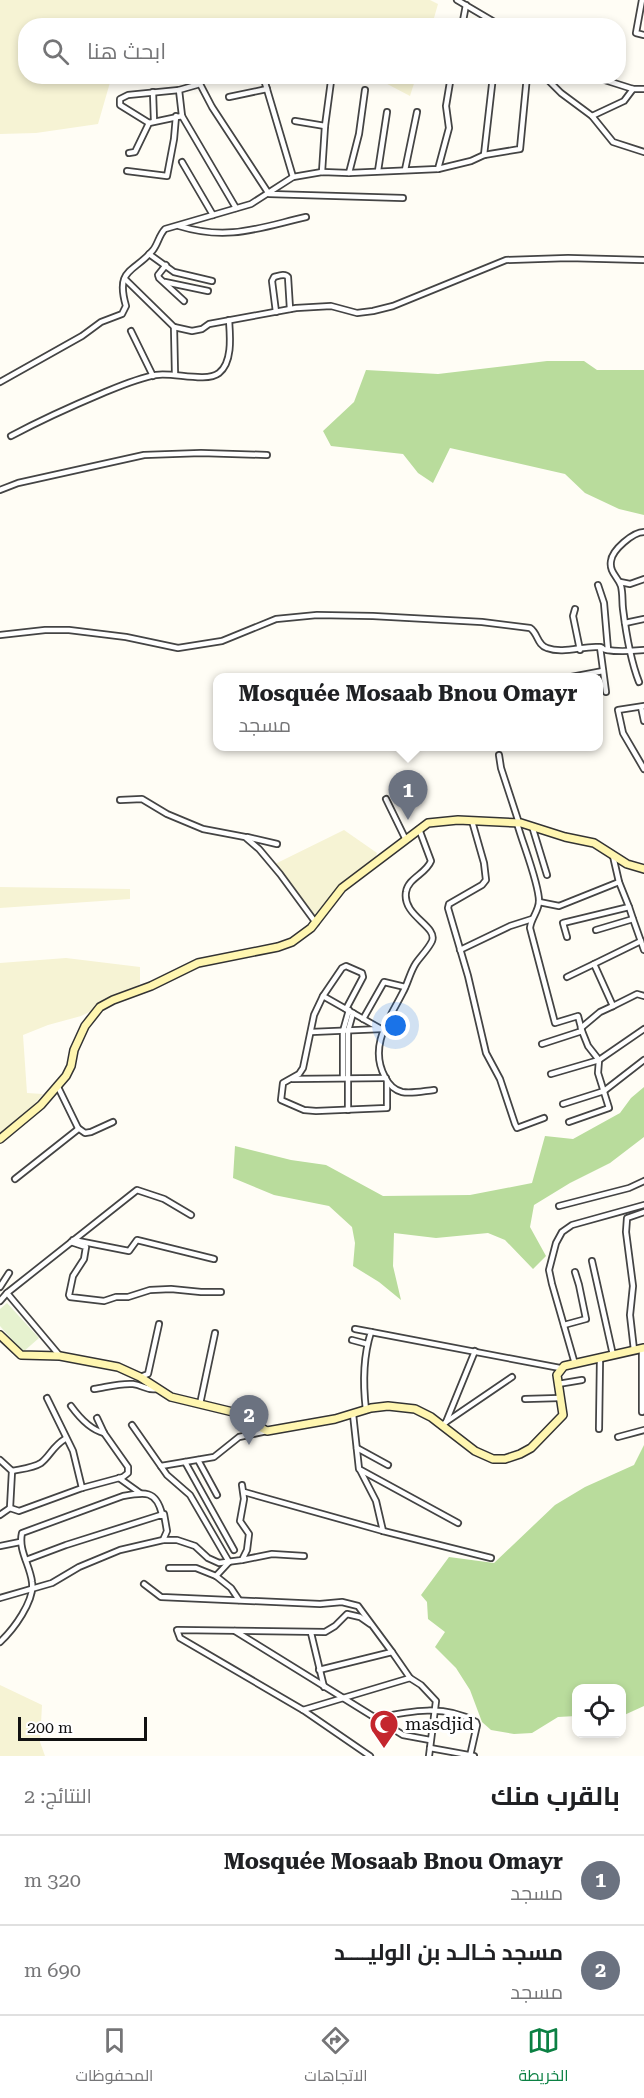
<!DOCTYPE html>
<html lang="ar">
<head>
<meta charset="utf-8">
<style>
	body { margin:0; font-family:"Roboto Serif",Cairo,serif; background:#f6f6f6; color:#202124; direction:rtl }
	.controls { position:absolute; right:18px; bottom:18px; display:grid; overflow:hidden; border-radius:12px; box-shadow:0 3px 9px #0003 }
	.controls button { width:54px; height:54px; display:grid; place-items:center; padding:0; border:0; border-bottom:2px solid #e0e0e0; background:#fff; color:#202124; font:30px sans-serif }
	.scale { position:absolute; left:18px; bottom:15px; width:129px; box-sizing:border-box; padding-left:6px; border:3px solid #111; border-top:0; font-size:16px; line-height:21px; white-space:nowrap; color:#111; -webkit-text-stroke:4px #fff; paint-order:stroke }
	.you { position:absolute; left:396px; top:1026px; width:21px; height:21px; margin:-15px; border:4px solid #fff; border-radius:50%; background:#1a73e8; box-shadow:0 0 0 9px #1a73e833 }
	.badge { display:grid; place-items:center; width:39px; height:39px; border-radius:50%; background:#0b8043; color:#fff; font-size:20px; font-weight:700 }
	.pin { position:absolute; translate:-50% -50px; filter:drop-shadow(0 2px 3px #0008) }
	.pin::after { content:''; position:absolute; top:32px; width:21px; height:18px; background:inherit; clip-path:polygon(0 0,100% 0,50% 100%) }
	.popup { position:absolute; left:213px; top:673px; width:390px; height:78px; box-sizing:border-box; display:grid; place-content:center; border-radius:12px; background:#fff; filter:drop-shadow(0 2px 4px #0005); font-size:20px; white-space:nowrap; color:#757577 }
	.popup b { font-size:22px; color:#202124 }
	.popup::after { content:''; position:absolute; left:50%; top:100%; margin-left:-12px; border:12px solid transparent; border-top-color:#fff }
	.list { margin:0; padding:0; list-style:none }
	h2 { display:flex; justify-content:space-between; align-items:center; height:78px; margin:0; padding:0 24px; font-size:26px }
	h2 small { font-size:20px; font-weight:400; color:#757577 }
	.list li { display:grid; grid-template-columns:39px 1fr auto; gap:18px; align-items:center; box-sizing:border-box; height:90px; padding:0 24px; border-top:2px solid #e0e0e0 }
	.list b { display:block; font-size:22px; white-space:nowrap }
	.list p { margin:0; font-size:20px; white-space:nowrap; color:#757577 }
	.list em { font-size:20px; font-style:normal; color:#757577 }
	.icon { flex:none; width:33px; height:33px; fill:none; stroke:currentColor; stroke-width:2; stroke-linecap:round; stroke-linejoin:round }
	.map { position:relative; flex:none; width:644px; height:1756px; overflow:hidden; direction:ltr }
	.search { position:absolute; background:#fff; box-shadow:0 3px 9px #0003; left:18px; right:18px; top:18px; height:66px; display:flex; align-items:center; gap:15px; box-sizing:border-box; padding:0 21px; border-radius:24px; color:#757577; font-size:22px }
	.sheet { height:258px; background:#fff }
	nav { display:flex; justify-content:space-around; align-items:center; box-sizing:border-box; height:84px; border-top:2px solid #e0e0e0; background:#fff; font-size:16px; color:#757577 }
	nav a { display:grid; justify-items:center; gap:3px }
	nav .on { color:#0b8043 }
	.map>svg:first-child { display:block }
	.farmland { fill:#f6f3d4 }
	.forest { fill:#b9dc9c }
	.pitch { fill:#e6f2cf }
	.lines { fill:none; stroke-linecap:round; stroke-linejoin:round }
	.street-casing { stroke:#444; stroke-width:8 }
	.secondary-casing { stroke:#333; stroke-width:10 }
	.street { stroke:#fff; stroke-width:4.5 }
	.secondary { stroke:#fff6b0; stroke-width:7 }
	.labels { text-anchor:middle; stroke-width:6; stroke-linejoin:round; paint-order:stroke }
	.poi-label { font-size:18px; fill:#111; stroke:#fff; text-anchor:start }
</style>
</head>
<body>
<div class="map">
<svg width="644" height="1756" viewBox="0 0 644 1756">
	<rect width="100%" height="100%" fill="#fffdf5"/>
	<!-- farmland -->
	<g class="farmland">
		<polygon points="0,0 430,0 438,4 432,25 26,26 26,76 126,77 111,79 98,124 36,133 0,134"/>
		<polygon points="374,77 416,77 410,96"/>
		<polygon points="344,830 377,853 374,861 328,899 315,915 275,864"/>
		<polygon points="0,887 130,889 130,899 0,908"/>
		<polygon points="66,958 140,967 140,984 104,1005 81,1016 48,1025 23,1035 27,1093 43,1094 33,1106 0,1133 0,963"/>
		<polygon points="0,1685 42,1705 40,1742 45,1756 0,1756"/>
	</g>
	<!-- forest -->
	<g class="forest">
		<polygon points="547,361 584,361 597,370 644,370 644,515 619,509 585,493 565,474 450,448 433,483 418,473 403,454 331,446 323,431 354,402 366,370 438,374"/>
		<polygon points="644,1087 644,1137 610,1163 570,1183 534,1205 530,1227 546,1256 533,1269 505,1240 488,1233 436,1238 394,1233 393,1266 401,1300 379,1282 353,1266 355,1243 352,1227 329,1206 274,1195 233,1178 235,1146 291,1160 326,1165 383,1196 470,1195 532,1183 545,1136 573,1139 620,1113 631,1098"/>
		<polygon points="644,1445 644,1706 622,1716 622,1688 576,1688 576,1716 558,1717 532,1733 514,1734 491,1730 482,1722 470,1690 456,1668 435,1647 445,1632 428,1619 427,1602 421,1595 449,1557 494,1563 555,1505 585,1487 634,1465"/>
	</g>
	<!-- pitch -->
	<polygon class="pitch" points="7,1303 39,1338 23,1352 0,1326 0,1309"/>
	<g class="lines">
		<!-- street casing -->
		<g class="street-casing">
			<g id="street">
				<polyline points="457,0 501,26"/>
				<polyline points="642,0 636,33 644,35"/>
				<polyline points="462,26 466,5"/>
				<polyline points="263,76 293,177"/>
				<polyline points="544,76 561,93 592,116 624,101 633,89"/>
				<polyline points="592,76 633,89 644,89"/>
				<polyline points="126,80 145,76"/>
				<polyline points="153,92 154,121"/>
				<polyline points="229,97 267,89"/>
				<polyline points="182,116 179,90 200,84 212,107 269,194 403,198"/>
				<polyline points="592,116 613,142 644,152"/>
				<polyline points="295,121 325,126"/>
				<polyline points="149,123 120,105 120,99 128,95 179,90"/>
				<polyline points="129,153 135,152 149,123 182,116 236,208"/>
				<polyline points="484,155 493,76"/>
				<polyline points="182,162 213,215"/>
				<polyline points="438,169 449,128 446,106 451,76"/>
				<polyline points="405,170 417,112"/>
				<polyline points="127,171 167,176 174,139 176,116"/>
				<polyline points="378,171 387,112"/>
				<polyline points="322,172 325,126 331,81"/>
				<polyline points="349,173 359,134 365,90"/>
				<path d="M179,226C228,241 258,228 306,217"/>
				<polyline points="149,254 174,272 212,281"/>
				<polyline points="166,265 158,275 159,278 184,301"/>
				<polyline points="125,279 174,327 192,331 202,329 209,324 296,308 331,306 357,313 373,311 393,306 506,260 568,258 644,260"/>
				<polyline points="165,282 208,291"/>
				<path d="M276,312L272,281L274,277C278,276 285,273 288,277L290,309"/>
				<polyline points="174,327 175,374"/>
				<polyline points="131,331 153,376"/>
				<path d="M0,382L82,336L101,322L122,314L126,306C115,268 134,273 153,250C158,244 159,235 165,229L251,204L293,177L322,172L349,173L438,169L471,161L484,155L520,149L527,76"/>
				<path d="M11,436C41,420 72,406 103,393C120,386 138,378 156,375C173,372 206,383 219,373C233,362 230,335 229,320"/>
				<polyline points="0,490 18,483 144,455 201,453 267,455"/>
				<polyline points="620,582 630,584 644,579"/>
				<polyline points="598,585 604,603 608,650"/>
				<polyline points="575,609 573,616 580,650"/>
				<polyline points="625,623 644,619"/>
				<path d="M0,635L45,630H69L126,637L178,648L222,641L276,619L317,615L373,616L482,622L530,628C538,633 537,645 547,648C563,654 582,646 598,647C607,648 598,648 607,650C618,652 633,651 644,650"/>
				<polyline points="600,647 606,692"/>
				<polyline points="566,678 603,671"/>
				<path d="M639,682C630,659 626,633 623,609C622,601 623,594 621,586C618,577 609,572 611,561C612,550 633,532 644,532"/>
				<polyline points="644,706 618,710 623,733 644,769"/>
				<polyline points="641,707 644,721"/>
				<polyline points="499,755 501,768 519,823"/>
				<polyline points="386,799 405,838"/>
				<polyline points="120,800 142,799 167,814 203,829 245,837 259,849 280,874 316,923"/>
				<polyline points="472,821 484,863 486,880 482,885 449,904 448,908 468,976 486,1053 500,1079 515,1124 517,1128 544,1118"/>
				<path d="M517,823C522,842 539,883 539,901C539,911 531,918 530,928L555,1023L578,1016L582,1031"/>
				<polyline points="532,826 547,875"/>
				<path d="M419,829L431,861C426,874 408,878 406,892C402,916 438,926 432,941C429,948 421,956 416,963C410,972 408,983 403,992C390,1018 368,1046 385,1077C388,1083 394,1090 402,1092C411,1094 424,1091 434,1090"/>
				<polyline points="247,837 277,844"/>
				<polyline points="539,902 559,906 619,882"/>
				<polyline points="633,919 644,950"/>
				<polyline points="596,930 633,919 629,907"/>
				<polyline points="567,937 563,923 629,907 619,882 613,856"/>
				<polyline points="641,941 594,964 613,1006 637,994 644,996"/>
				<polyline points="460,950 510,926 532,919"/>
				<polyline points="567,977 594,964"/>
				<polyline points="323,996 381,1029"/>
				<polyline points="346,1009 363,977 362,973 346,966 342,968 323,996 314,1015 303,1068 299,1074 283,1083 281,1100 304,1110 316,1111 387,1108 387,1081"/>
				<polyline points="363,1019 384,982 405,987"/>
				<polyline points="581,1028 600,1012 613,1006"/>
				<polyline points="311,1032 382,1029"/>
				<polyline points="542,1044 582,1031 588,1046 599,1060 598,1073 609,1108 569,1122"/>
				<polyline points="551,1074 599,1060 644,1029"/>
				<polyline points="343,1078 343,1031 349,1010"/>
				<polyline points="292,1079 386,1078"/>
				<polyline points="563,1104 604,1091 644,1060"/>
				<polyline points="348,1110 348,1031 353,1013"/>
				<polyline points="78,1128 85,1133 91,1132 113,1122"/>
				<polyline points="15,1179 77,1130 78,1128 58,1087"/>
				<polyline points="559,1206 629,1188 644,1181"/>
				<polyline points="73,1240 129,1251 137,1240 214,1259"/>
				<polyline points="71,1242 86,1247 84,1259 73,1276 69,1295 70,1297 104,1301 116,1297 128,1297 150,1290 171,1289 201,1292 221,1292"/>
				<polyline points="592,1261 613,1355"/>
				<polyline points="0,1287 9,1273"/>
				<polyline points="7,1293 137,1190 164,1199 191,1215"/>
				<polyline points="0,1301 7,1293 60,1356"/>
				<polyline points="564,1325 586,1319 579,1285 575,1272"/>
				<path d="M355,1329L371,1332C363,1357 363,1385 366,1410"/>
				<polyline points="371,1332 560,1368"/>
				<polyline points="352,1340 367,1344"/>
				<polyline points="642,1348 642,1412"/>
				<polyline points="634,1350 630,1315 633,1286 626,1232 627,1218 644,1212"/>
				<polyline points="575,1364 552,1284 549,1270 556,1243 562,1232 572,1225 644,1205"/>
				<polyline points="140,1377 148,1374 159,1324"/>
				<polyline points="558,1384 582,1380"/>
				<path d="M94,1389C107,1387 120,1383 133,1384C142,1385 148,1391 156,1389"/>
				<polyline points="47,1398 73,1451 82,1488"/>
				<polyline points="525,1399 560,1398"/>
				<polyline points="200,1404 215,1333"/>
				<path d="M71,1406C79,1417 91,1430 104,1433"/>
				<polyline points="353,1414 359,1469 458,1523"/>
				<polyline points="446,1422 512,1377"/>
				<polyline points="132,1425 167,1475 190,1495 229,1562"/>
				<polyline points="442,1426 446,1422 475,1351"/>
				<polyline points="599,1429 600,1359"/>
				<polyline points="618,1437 644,1430"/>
				<polyline points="357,1448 388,1465"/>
				<polyline points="0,1460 12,1471 10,1508"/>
				<polyline points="198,1460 217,1495"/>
				<polyline points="185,1462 234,1550"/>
				<polyline points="161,1466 214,1457 239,1437 267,1431"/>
				<polyline points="360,1470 376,1501 383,1531"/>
				<path d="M12,1471C21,1469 33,1468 41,1463C50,1456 53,1446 65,1439"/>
				<polyline points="119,1478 140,1493"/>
				<polyline points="244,1492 383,1531 491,1558"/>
				<polyline points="0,1515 10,1508 19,1511 82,1488 123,1477 128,1473 128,1467 104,1433 97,1418"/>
				<polyline points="163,1540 177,1540 195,1546 208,1558 219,1563 242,1560 247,1550 249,1534 240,1521 244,1499 242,1485"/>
				<polyline points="0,1546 20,1542"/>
				<polyline points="242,1560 272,1554 304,1556"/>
				<polyline points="229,1562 216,1576 231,1588 239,1600"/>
				<polyline points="169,1568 196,1568 216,1576"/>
				<polyline points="144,1584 161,1597 320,1604 342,1602 358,1606 392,1652"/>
				<polyline points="0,1598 52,1583 79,1567 120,1550 163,1540 167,1531 164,1514 66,1545 26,1560"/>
				<polyline points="235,1631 403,1735 430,1740"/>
				<polyline points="311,1633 324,1687"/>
				<path d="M0,1642C13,1630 35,1601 32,1582C30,1565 18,1550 22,1533L123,1496C145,1492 156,1490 162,1514"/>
				<polyline points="410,1678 421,1685 436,1701 429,1756"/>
				<polyline points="303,1710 410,1678 392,1652 319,1670"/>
				<path d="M377,1718C410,1711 445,1704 476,1722L477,1725L470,1756"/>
				<polyline points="430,1748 474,1756"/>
				<polyline points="370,1756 303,1710 180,1638 177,1630 325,1632 335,1626 347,1614 360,1617 370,1624"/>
			</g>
		</g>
		<!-- secondary casing -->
		<g class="secondary-casing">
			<g id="secondary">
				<polyline points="0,1139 41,1105 66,1076 71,1066 74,1050 85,1026 100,1007 113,1000 151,986 198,963 278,947 292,942 311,928 342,888 428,823 458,820 521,823 565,837 594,843 627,864 644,869"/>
				<polyline points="0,1335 21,1355 60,1356 118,1367 140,1377 171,1397 233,1412 267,1431 335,1419 371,1408 388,1406 415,1409 431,1417 475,1451 493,1459 505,1459 520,1454 531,1448 563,1415 557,1375 564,1366 644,1348"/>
			</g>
		</g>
		<!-- street -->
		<use href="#street" class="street"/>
		<!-- secondary -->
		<use href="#secondary" class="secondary"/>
	</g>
	<!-- icons -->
	<defs>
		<g id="mosque-pin" transform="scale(1.5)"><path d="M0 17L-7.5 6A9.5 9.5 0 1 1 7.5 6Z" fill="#c4262e" stroke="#fff"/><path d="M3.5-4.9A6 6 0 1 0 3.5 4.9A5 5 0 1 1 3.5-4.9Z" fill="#fff"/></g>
	</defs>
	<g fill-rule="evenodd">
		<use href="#mosque-pin" x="384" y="1724"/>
	</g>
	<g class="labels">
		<!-- poi labels -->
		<g class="poi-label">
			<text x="405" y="1730">masdjid</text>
		</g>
	</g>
</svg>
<div class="controls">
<button><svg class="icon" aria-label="locate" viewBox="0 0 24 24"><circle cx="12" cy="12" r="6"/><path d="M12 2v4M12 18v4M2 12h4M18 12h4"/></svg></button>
</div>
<div class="scale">200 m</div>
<div class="you"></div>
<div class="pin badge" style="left:408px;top:820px;background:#6b7280">1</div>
<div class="popup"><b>Mosquée Mosaab Bnou Omayr</b>مسجد</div>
<div class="pin badge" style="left:249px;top:1445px;background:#6b7280">2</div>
<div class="search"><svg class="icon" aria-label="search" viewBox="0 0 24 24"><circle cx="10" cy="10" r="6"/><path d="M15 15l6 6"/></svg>ابحث هنا</div>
</div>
<section class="sheet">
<h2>بالقرب منك<small>النتائج: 2</small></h2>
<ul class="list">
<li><span class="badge" style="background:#6b7280">1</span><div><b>Mosquée Mosaab Bnou Omayr</b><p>مسجد</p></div><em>320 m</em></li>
<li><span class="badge" style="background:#6b7280">2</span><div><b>مسجد خـالـد بن الوليــــد</b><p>مسجد</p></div><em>690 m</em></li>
</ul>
</section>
<nav>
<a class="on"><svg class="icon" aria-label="map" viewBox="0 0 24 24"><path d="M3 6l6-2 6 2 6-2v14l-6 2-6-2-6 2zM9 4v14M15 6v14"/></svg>الخريطة</a>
<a><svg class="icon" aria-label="directions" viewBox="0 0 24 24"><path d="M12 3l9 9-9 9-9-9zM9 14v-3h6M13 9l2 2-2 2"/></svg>الاتجاهات</a>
<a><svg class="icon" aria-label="saved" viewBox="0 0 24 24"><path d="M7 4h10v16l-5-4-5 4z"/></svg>المحفوظات</a>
</nav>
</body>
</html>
